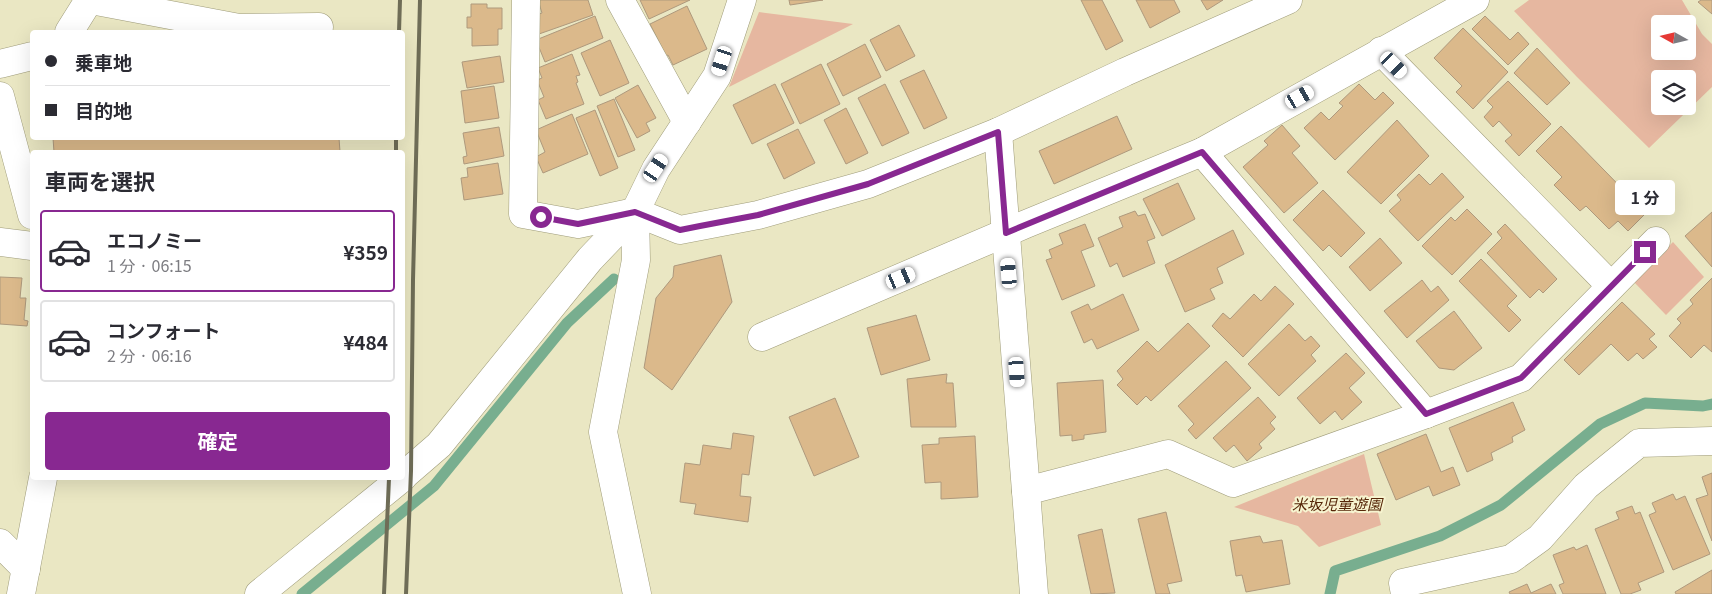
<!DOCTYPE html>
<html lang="ja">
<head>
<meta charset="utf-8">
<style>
	body { margin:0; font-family:Georgia,"Noto Sans JP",serif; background:#f2f2f3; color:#2b2b33; height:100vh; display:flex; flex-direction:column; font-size:19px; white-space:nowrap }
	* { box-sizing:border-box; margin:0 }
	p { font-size:16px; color:#7c7c81 }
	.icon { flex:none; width:28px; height:28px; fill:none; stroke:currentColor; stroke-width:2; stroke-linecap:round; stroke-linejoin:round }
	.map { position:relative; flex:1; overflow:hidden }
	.sheet { position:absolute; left:30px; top:150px; width:375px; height:330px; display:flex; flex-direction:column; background:#fff; border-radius:5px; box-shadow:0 5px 20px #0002 }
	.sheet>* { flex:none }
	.hud { position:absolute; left:30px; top:30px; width:375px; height:110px; border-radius:5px; box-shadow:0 5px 20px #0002; display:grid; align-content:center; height:110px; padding:0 15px; background:#fff }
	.needle { width:32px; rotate:278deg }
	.controls { position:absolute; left:1651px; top:15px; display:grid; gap:10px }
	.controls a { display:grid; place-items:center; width:45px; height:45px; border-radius:5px; background:#fff; box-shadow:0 5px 20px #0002; font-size:25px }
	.end { position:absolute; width:22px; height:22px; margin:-11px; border:6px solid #882891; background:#fff; box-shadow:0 0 0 2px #fff }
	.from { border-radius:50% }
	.bubble { position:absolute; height:35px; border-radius:5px; background:#fff; box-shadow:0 5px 20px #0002; font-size:16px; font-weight:700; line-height:35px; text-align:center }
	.car { position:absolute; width:15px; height:30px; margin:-15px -8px; border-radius:6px; box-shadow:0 0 4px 1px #0007; background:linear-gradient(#fff 24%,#345 0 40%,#fff 0 76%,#345 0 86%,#fff 0) }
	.hud b { display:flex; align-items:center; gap:18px; height:48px; font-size:19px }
	.hud b+b { border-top:1px solid #e1e1e2 }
	.hud i { width:12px; height:12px; background:#2b2b33 }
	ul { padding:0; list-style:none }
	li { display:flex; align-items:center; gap:15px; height:82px; margin:0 10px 8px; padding:0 5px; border:2px solid #e1e1e2; border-radius:5px }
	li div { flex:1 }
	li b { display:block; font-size:19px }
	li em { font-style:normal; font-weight:700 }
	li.active { border-color:#882891 }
	li>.icon { width:45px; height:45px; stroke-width:1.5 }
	h2 { padding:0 15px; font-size:22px; line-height:60px }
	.action { display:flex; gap:10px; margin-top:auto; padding:10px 15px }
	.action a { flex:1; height:58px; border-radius:5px; background:#882891; color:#fff; font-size:20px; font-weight:700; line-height:58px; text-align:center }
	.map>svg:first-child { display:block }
	.green { fill:#e6b7a0; fill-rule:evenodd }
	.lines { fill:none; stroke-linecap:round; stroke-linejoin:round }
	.stream { stroke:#78ae8f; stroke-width:11 }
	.building { fill:#dbb98b; stroke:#ae997d }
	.minor-casing { stroke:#9f9c7a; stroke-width:29 }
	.minor { stroke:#fff; stroke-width:28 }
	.rail { stroke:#6f6d57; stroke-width:4 }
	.route { stroke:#882891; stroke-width:6 }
	.labels { text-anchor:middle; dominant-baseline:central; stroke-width:4; stroke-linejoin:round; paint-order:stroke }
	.park-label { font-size:15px; font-style:italic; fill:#562608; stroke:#f7f4d0 }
</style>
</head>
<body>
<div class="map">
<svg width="1712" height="594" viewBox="0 0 1712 594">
	<rect width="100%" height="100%" fill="#eae7c3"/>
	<g class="green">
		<path d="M1529 0H1682L1702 34 1712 44V87L1649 148 1577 77 1514 11ZM1660 24H1688V51H1660ZM1660 79H1688V106H1660Z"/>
		<polygon points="759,12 853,24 729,87"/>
		<polygon points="1673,242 1704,277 1666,315 1633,281"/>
		<polygon points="1364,454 1381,525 1319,547 1298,526 1234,507"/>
	</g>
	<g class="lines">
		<g class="stream">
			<polyline points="302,594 434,486 567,323 614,279"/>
			<polyline points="1330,594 1335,571 1440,536 1501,505 1600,424 1645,403 1703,406 1712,404"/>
		</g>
	</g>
	<g class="building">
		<polygon points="538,0 588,0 593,15 539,34 533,16 542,13"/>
		<polygon points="640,0 690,0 649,19"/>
		<polygon points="789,0 823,0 790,5"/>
		<polygon points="1081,0 1102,0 1123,41 1106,50"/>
		<polygon points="1136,0 1174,0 1180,12 1150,28"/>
		<polygon points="1201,0 1223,0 1207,10"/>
		<polygon points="1701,0 1712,0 1712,14 1698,2"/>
		<polygon points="471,4 487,4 487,8 502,8 502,29 498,29 498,45 472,46 472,28 467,28 467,17 471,17"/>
		<polygon points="687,6 707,49 673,65 668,55 666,56 650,24"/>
		<polygon points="595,16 603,38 545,62 536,40"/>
		<polygon points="1485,16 1510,40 1518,32 1529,44 1508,65 1472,29"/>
		<polygon points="899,25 915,56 886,71 870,40"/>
		<polygon points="1463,28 1508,72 1473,109 1456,92 1462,86 1434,58"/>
		<polygon points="610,40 629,83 600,96 581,53"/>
		<polygon points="865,44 881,77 843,96 827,64"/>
		<polygon points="1537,48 1570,83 1547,105 1514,73"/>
		<polygon points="572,54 580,75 576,76 578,82 576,83 584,104 546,119 538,100 544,97 537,80 542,78 538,68"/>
		<polygon points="500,56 504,82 467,88 462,62"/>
		<polygon points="821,64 840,104 800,124 781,84"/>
		<polygon points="924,70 947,118 924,129 900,81"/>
		<polygon points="1508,81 1551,124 1519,156 1505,141 1512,135 1499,121 1493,127 1484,117 1493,107 1487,101"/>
		<polygon points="775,84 794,123 752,144 733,105"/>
		<polygon points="885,84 909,133 882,146 858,98"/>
		<polygon points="1359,84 1375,100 1383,92 1394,103 1335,160 1304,128 1321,112 1329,120 1343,106 1339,103"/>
		<polygon points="638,85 656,118 646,123 650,131 637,138 615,98"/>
		<polygon points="494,86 499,118 465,123 461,91"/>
		<polygon points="614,99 635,150 618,157 597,106"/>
		<polygon points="846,108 868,153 846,164 824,120"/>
		<polygon points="595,110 618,168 600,176 576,118"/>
		<polygon points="572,114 588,154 543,173 536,157 545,152 536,130"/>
		<polygon points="1117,116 1132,149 1054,184 1039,151"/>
		<polygon points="1397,120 1429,156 1381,204 1347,172"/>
		<polygon points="1282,125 1300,146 1292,153 1318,183 1284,213 1243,167 1268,145 1264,141"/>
		<polygon points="1561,126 1646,213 1628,231 1618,221 1609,229 1586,206 1580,211 1554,185 1562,177 1536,151"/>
		<polygon points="499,127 504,156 464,164 463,157 467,156 463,133"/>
		<polygon points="798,129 815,163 784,179 767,144"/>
		<polygon points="53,138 339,138 340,152 54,152"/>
		<polygon points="498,163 503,194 464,200 461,178 468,177 467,168"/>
		<polygon points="1442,173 1464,197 1418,241 1389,211 1401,200 1397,195 1419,174 1430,185"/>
		<polygon points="1178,183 1195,219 1162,236 1143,199"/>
		<polygon points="1323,190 1365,233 1341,257 1329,245 1323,251 1293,220"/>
		<polygon points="1467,209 1492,234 1452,275 1422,246 1451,217 1455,221"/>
		<polygon points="1135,211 1138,216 1145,214 1155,238 1147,241 1155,263 1123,277 1117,263 1110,267 1098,238 1123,227 1119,217"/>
		<polygon points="1712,212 1712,267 1685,236"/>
		<polygon points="1085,224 1094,246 1081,251 1095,286 1062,300 1046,260 1052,258 1049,250 1063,244 1059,234"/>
		<polygon points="1505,224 1557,279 1543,293 1539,289 1530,298 1487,253 1502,238 1497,232"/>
		<polygon points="1233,230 1244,254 1217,268 1223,283 1210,289 1215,299 1185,312 1165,265"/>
		<polygon points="1380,238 1402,263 1370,291 1349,267"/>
		<polygon points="721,255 732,302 672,390 644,368 656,298 673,277 674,266"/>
		<polygon points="1481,259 1517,296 1507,306 1521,320 1509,332 1459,281"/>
		<polygon points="0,277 22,278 20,298 26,298 24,320 28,321 27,326 0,324"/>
		<polygon points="1712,278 1712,352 1704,345 1691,358 1669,336 1681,323 1677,319 1693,304 1690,300"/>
		<polygon points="1422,280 1431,292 1438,286 1449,300 1407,338 1384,311"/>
		<polygon points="1275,286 1294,304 1243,357 1212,326 1223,313 1230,319 1254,294 1261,301"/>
		<polygon points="1123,294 1139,330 1097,349 1092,339 1084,343 1071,312 1088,304 1091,310"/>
		<polygon points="1622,302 1655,334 1649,339 1657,347 1643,359 1637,353 1628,361 1611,344 1579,375 1564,360"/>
		<polygon points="1454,311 1482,348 1454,370 1439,368 1416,341"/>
		<polygon points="916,315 930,360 881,375 867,328"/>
		<polygon points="1188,323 1210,346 1151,401 1146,396 1137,405 1117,385 1123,379 1117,371 1147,341 1158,352"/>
		<polygon points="1289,324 1305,341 1311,336 1320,346 1311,355 1316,361 1279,396 1248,364"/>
		<polygon points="1346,353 1365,373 1349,388 1362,402 1342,420 1335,411 1320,424 1297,398"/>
		<polygon points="1226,361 1251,388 1196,439 1188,430 1194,424 1178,406"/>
		<polygon points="947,374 946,383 953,383 956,427 911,427 907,379"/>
		<polygon points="1103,380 1106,432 1084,435 1084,439 1072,441 1072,435 1060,436 1057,383"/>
		<polygon points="1258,397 1276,417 1270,423 1275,429 1259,444 1262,448 1247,461 1234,445 1226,452 1213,438"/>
		<polygon points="835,398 859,457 814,476 789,417"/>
		<polygon points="1513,402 1525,430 1512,437 1513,442 1491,453 1493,460 1467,472 1449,428"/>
		<polygon points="733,433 754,436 749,475 742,474 740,496 751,497 748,522 694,514 696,504 680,502 685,463 700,465 703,445 731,449"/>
		<polygon points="1426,434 1441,472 1453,467 1460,485 1433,496 1429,486 1396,500 1377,454"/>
		<polygon points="975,436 978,497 941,499 941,482 925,483 922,445 939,444 939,438"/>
		<polygon points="1712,473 1712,541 1696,499 1708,495 1702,477"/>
		<polygon points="1673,494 1676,500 1685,496 1710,554 1673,570 1649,515 1656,512 1652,503"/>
		<polygon points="1632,506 1635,514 1640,512 1664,572 1638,583 1641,590 1630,594 1621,594 1595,529 1619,519 1616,512"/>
		<polygon points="1166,512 1182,581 1167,584 1170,594 1156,594 1138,519"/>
		<polygon points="1102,529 1115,593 1091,594 1078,535"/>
		<polygon points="1260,536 1263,543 1282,540 1290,584 1246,592 1242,575 1236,576 1230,541"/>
		<polygon points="1587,545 1606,594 1563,594 1559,585 1564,583 1553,555 1574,547 1576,550"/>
		<polygon points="1712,570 1712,594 1676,594 1675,592"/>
		<polygon points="1527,584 1531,593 1551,584 1556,594 1510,594 1509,592"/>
	</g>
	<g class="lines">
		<defs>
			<g id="minor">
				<polyline points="91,0 239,28 319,27"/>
				<polyline points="526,0 523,214 578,224 635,212 680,230 758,215 868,184 998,132 1125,72 1288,0"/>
				<polyline points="620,0 687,122"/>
				<polyline points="69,32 89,0"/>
				<polyline points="1381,51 1611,286"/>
				<polyline points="0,64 32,56"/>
				<polyline points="0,96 32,215"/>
				<polyline points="998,132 1034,594"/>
				<polyline points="1202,152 1426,414"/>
				<polyline points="635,212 636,260 603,432 637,594"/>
				<polyline points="0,242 32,246"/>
				<polyline points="762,337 1026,224 1202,152 1475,0"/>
				<polyline points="402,477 439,445 590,259 635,212 656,169 717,76 742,0"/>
				<polyline points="1026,491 1168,454 1233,483 1426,414 1521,378 1656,241"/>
				<polyline points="0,543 26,569"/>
				<polyline points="21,594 43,478"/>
				<polyline points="259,594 402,478"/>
				<polyline points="1405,594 1403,583 1511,559 1540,538 1586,486 1639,443 1712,441"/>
			</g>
		</defs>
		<use href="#minor" class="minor-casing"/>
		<use href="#minor" class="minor"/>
		<g class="rail">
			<polyline points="399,32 400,0"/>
			<polyline points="396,152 396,138"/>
			<polyline points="384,594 389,478"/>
			<polyline points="406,594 411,471 413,280 420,0"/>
		</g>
	</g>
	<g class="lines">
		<polyline class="route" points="541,217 578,224 635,212 680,230 700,226 758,215 868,184 998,132 1006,233 1202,152 1426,414 1521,378 1645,252"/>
	</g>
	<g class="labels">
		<g class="park-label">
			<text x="1337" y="503">米坂児童遊園</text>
		</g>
	</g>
</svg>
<div class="controls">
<a><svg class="needle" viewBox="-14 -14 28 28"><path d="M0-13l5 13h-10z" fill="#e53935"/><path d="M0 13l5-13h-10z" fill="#7c7c81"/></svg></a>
<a><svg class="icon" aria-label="layers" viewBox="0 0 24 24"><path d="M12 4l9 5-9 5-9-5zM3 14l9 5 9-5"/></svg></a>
</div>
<i class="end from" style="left:541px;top:217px"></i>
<i class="end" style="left:1645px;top:252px"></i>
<div class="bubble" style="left:1615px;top:180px;width:60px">1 分</div>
<i class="car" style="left:722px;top:61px;rotate:198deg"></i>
<i class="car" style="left:1394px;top:65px;rotate:135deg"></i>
<i class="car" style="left:1300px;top:97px;rotate:60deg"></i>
<i class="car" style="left:656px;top:168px;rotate:34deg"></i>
<i class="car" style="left:1009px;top:273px;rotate:355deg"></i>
<i class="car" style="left:901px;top:278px;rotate:67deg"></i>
<i class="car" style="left:1017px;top:372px;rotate:176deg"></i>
<div class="hud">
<b><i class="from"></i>乗車地</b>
<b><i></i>目的地</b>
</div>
<section class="sheet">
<h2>車両を選択</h2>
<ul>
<li class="active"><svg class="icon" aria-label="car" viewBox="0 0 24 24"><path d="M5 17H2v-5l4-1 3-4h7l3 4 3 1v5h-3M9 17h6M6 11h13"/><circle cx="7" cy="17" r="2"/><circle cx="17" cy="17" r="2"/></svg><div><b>エコノミー</b><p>1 分 · 06:15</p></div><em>¥359</em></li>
<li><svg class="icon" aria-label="car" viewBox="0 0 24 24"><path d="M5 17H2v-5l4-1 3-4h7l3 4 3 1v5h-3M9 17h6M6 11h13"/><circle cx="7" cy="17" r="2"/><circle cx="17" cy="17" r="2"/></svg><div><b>コンフォート</b><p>2 分 · 06:16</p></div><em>¥484</em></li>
</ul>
<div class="action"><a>確定</a></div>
</section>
</div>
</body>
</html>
